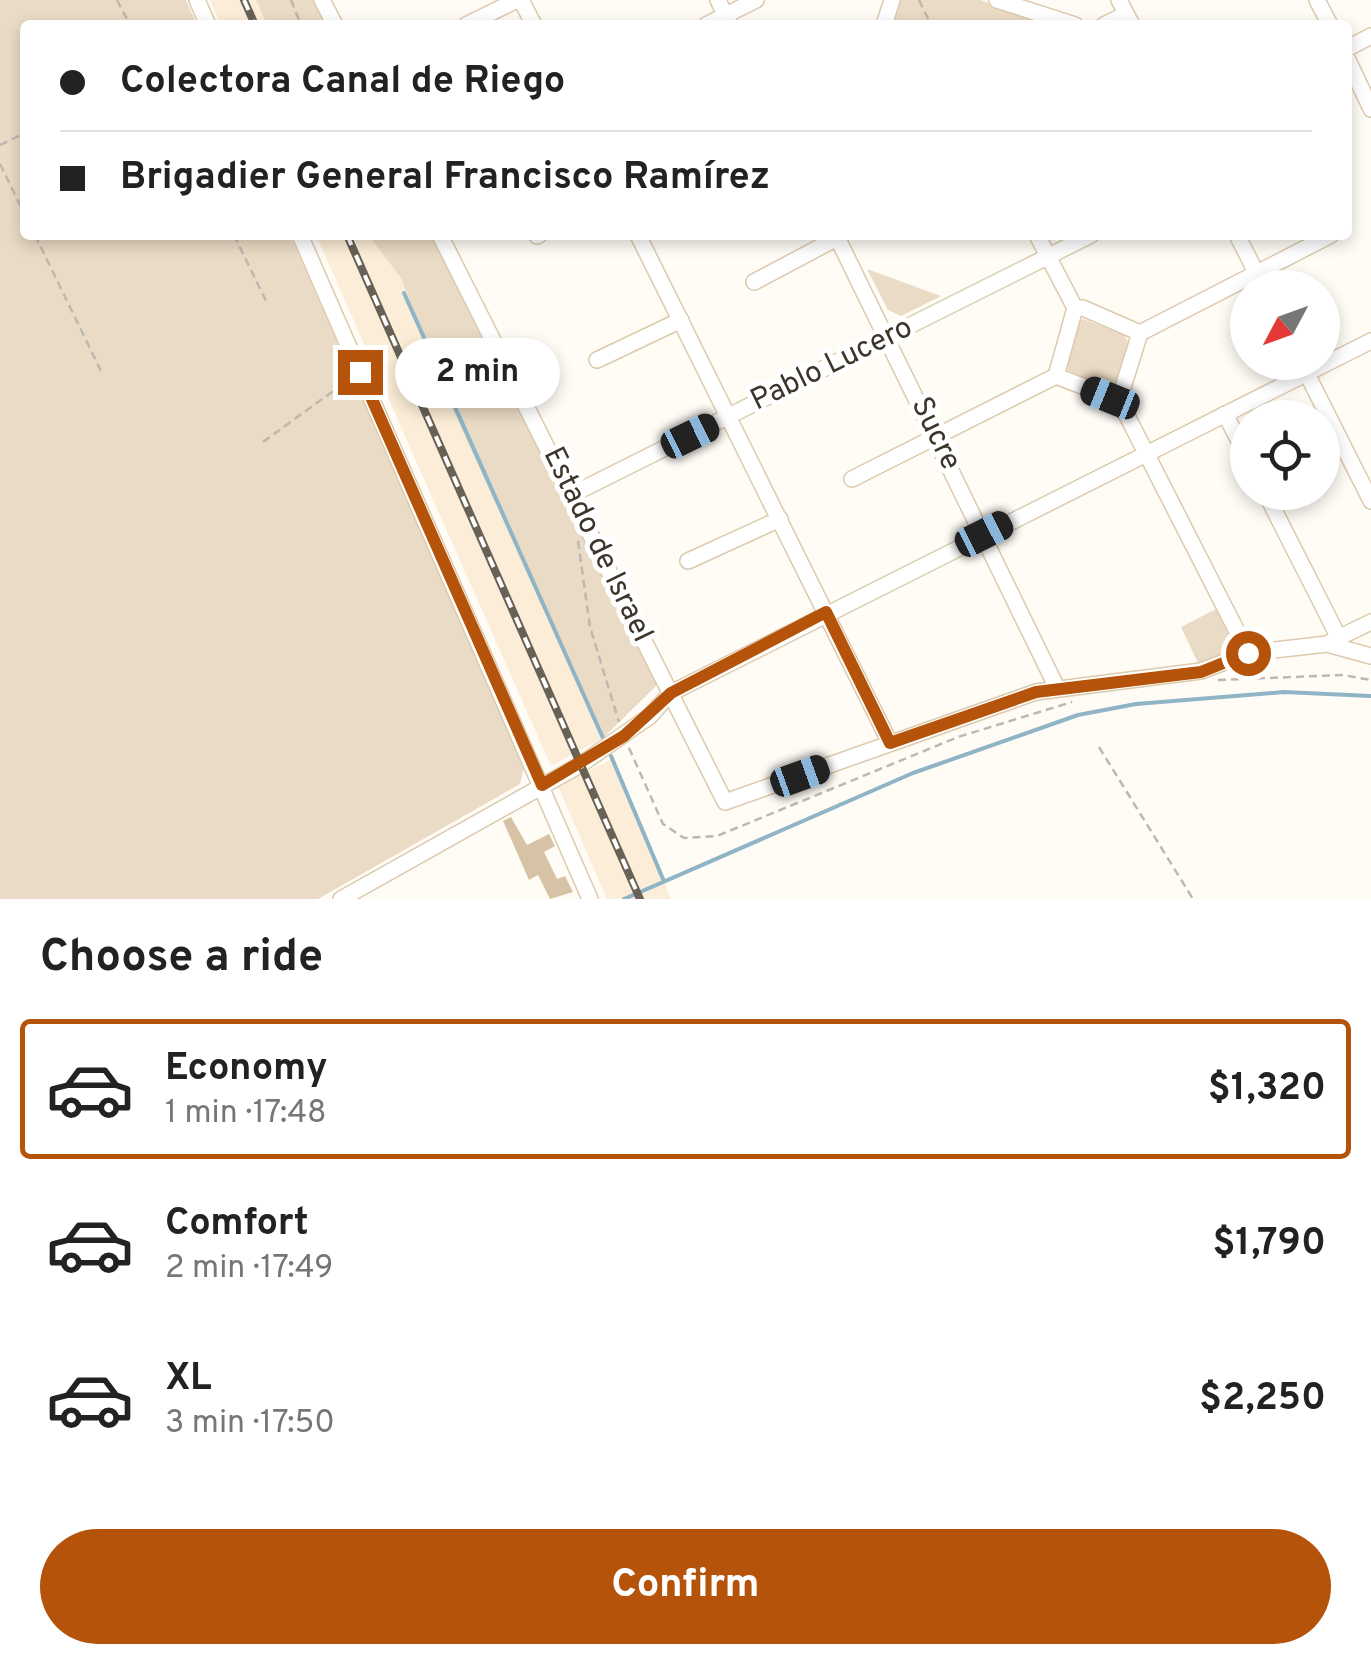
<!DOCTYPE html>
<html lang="en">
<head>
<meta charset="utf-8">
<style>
	body { margin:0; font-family:Overpass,sans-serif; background:#f2f2f2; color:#222; height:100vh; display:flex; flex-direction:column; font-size:38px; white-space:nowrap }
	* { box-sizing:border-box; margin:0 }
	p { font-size:32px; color:#767676 }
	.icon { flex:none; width:55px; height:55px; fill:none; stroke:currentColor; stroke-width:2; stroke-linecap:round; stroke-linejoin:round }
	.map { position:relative; height:899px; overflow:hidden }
	.sheet { display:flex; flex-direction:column; background:#fff; flex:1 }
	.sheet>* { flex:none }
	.hud { position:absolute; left:20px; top:20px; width:1332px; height:220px; border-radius:10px; box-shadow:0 5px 15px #0003; display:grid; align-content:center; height:220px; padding:0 40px; background:#fff }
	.needle { width:65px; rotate:229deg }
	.tools { position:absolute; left:1230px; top:270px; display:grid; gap:20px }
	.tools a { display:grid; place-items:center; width:110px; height:110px; border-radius:50%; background:#fff; box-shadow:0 5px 15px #0003; font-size:50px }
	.end { position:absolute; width:45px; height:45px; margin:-22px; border:12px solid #b45309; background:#fff; box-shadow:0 0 0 5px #fff }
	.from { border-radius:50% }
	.bubble { position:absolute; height:70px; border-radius:35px; background:#fff; box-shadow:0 5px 15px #0003; font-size:32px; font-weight:700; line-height:70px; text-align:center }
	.car { position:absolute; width:30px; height:60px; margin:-30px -15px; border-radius:12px; box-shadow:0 0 8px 2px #0007; background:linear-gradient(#222 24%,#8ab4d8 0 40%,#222 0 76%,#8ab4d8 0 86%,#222 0) }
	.hud b { display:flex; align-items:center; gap:35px; height:95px; font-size:38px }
	.hud b+b { border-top:2px solid #e0e0e0 }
	.hud i { width:25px; height:25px; background:#222 }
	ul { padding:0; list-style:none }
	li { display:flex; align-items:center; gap:30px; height:140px; margin:0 20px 15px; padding:0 20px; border:5px solid transparent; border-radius:10px }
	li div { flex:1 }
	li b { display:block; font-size:38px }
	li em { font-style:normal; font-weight:700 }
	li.current { border-color:#b45309 }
	li>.icon { width:90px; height:90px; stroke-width:1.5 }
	h2 { padding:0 40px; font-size:45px; line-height:120px }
	.action { display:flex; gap:20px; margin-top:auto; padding:20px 40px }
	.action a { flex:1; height:115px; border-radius:60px; background:#b45309; color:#fff; font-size:40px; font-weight:700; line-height:115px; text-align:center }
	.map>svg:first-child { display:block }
	.built { fill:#fbedd7 }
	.green { fill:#e9dbc5 }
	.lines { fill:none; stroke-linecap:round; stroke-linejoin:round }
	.stream { stroke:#8eb4c6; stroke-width:4 }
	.building { fill:#d6c3a6 }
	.minor-casing { stroke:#ddcaad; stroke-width:18 }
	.path { stroke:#bdb8b0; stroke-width:2.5; stroke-dasharray:8 5; stroke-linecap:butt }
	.minor { stroke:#fff; stroke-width:15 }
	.rail-casing { stroke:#676156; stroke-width:8 }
	.rail { stroke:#fff; stroke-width:4; stroke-dasharray:11; stroke-linecap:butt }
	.route { stroke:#b45309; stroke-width:12 }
	.labels { text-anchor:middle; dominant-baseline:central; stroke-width:10; stroke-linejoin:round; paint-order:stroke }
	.street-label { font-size:30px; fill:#3c3529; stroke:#fff }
</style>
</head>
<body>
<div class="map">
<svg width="1371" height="899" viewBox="0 0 1371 899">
	<rect width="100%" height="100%" fill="#fffbf5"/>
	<g class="built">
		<polygon points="210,0 256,0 267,25 221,25"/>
		<polygon points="316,235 368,235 401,278 447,397 603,738 551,766"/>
		<polygon points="612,759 663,879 671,899 607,899 558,786"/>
	</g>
	<g class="green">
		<polygon points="0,0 186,0 197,25 25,25 25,235 290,235 524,767 520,784 318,899 0,899"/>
		<polygon points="256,0 318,0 331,25 267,25"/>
		<polygon points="899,0 980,0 1057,25 891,25"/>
		<polygon points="368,235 436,235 658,684 603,738 447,397 401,278"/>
		<polygon points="867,269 941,296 901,316 888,310"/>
		<polygon points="1083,319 1124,335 1128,342 1115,388 1108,389 1067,370 1076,323"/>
		<polygon points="1216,609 1237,650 1199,665 1181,627"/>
	</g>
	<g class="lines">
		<g class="stream">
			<polyline points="404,293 603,738"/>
			<polyline points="611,756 663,879"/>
			<polyline points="624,899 913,773 1078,715 1136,704 1284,692 1371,696"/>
		</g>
	</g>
	<polygon class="building" points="511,817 527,845 549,834 555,846 544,852 557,879 565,876 573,892 550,899 538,875 529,880 503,821"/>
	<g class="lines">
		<defs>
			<g id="minor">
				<polyline points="197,0 208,25"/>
				<polyline points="322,0 335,25"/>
				<polyline points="521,0 534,25"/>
				<polyline points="718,0 730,25"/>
				<polyline points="997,0 1075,25"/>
				<polyline points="1119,0 1132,25"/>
				<polyline points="1317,0 1330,25"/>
				<polyline points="466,25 517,0"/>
				<polyline points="706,25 756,0"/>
				<polyline points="884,25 892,0"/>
				<polyline points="1104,25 1126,14"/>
				<polyline points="1348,48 1371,36"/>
				<polyline points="1348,60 1371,109"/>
				<polyline points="300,235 590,899"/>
				<polyline points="440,235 725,802 1036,692 1201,671 1248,653 1327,644 1371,656"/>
				<polyline points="638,235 890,743"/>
				<polyline points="836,235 1057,688"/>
				<polyline points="1037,235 1075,308"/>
				<polyline points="1237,235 1264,288"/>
				<polyline points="537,236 539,235"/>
				<polyline points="754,282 837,238"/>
				<polyline points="1075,308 1083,308 1140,333 1119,400"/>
				<polyline points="1075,308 1056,376 1119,400"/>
				<polyline points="1140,333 1331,235"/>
				<polyline points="597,360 681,320"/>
				<polyline points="1301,362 1371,501"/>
				<polyline points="1119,400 1248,653"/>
				<polyline points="1225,414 1248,458"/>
				<polyline points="852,479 1056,376"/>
				<polyline points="1265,492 1339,638"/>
				<polyline points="573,494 1091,235"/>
				<polyline points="688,561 780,519"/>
				<polyline points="1330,642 1371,622"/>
				<polyline points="341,899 580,765 650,716 671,693 1371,341"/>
			</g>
		</defs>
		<use href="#minor" class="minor-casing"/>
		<g class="path">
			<polyline points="117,0 130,25"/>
			<polyline points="291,0 301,25"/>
			<polyline points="919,0 931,25"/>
			<polyline points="0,145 25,133"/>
			<polyline points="0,164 25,215"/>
			<polyline points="35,235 101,371"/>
			<polyline points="234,235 268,305"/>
			<polyline points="263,442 347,381"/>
			<polyline points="578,541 590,627 619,722"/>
			<polyline points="1218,680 1343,675 1371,680"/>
			<polyline points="1099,747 1193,899"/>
			<polyline points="629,748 663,824 684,838 717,836 958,737 1072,702"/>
		</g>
		<use href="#minor" class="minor"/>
		<defs>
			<g id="rail">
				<polyline points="244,0 255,25"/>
				<polyline points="347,235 640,899"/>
			</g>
		</defs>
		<use href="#rail" class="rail-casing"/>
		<use href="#rail" class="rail"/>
	</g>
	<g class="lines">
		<polyline class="route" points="360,372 542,785 624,736 671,693 826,612 890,743 1036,692 1201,672 1248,653"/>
	</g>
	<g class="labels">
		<g class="street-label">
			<text transform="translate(832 365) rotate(-26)">Pablo Lucero</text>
			<text transform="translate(935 434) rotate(64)">Sucre</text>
			<text transform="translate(597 545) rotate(64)">Estado de Israel</text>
		</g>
	</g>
</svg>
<div class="tools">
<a><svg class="needle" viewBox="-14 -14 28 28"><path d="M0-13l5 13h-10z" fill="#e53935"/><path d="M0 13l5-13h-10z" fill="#767676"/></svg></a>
<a><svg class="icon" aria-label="locate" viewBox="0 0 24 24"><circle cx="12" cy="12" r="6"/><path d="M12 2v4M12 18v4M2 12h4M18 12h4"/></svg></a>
</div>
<i class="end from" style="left:1248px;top:653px"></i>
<i class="end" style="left:360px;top:372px"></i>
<div class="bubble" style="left:395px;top:338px;width:165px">2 min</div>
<i class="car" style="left:1110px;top:398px;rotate:292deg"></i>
<i class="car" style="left:690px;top:436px;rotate:64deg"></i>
<i class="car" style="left:984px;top:534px;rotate:63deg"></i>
<i class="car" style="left:800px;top:776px;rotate:70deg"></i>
<div class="hud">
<b><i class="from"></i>Colectora Canal de Riego</b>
<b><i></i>Brigadier General Francisco Ramírez</b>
</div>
</div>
<section class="sheet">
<h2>Choose a ride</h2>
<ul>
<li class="current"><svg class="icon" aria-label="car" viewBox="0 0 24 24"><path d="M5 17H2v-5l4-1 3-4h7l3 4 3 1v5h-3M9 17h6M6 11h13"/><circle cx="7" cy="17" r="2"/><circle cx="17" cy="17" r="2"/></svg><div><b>Economy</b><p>1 min · 17:48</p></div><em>$1,320</em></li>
<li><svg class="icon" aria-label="car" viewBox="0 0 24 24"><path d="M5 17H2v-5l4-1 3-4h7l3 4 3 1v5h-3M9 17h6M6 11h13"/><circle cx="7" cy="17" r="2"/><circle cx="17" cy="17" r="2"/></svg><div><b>Comfort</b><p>2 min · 17:49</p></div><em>$1,790</em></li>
<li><svg class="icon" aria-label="car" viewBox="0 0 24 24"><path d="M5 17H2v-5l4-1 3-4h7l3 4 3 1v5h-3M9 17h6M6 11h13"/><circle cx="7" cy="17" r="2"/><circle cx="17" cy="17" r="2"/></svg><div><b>XL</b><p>3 min · 17:50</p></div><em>$2,250</em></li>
</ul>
<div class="action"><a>Confirm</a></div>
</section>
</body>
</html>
